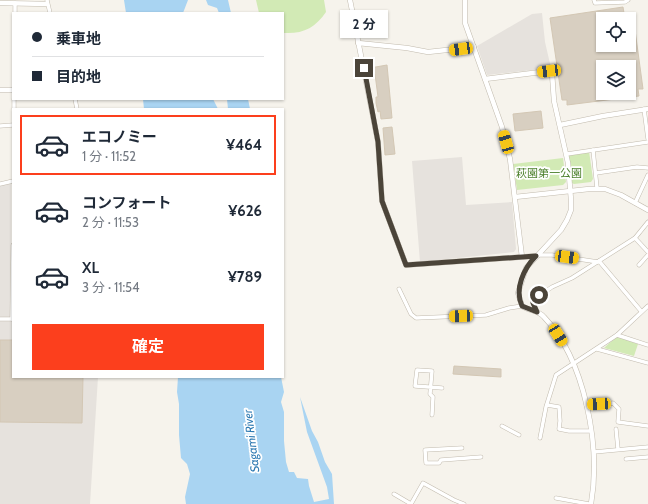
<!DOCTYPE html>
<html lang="ja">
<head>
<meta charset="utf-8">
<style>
	body { margin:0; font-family:Cabin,"Noto Sans JP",sans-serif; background:#f6f6f7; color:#1f2937; height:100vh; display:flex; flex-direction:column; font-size:15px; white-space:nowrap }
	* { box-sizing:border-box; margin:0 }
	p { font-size:13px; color:#747a83 }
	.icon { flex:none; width:22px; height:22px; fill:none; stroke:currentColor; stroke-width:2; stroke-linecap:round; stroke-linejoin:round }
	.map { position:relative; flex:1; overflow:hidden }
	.panel { position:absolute; left:12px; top:108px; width:272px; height:270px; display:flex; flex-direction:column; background:#fff; border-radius:0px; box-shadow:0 1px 3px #0004 }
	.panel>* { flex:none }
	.top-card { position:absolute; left:12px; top:12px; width:272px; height:88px; border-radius:0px; box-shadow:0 1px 3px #0004; display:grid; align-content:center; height:88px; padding:0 20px; background:#fff }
	.buttons { position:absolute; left:596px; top:12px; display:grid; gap:8px }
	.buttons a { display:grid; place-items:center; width:40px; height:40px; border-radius:0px; background:#fff; box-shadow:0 1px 3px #0004; font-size:20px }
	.end { position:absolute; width:18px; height:18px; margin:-9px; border:5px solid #4b4439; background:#fff; box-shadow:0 0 0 2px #fff }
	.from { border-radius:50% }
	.bubble { position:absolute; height:28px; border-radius:0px; background:#fff; box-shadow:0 1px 3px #0004; font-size:13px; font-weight:700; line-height:28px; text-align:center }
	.car { position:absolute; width:12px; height:24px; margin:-12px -6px; border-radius:5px; box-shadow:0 0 3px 1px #0007; background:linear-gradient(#f5c518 24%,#345 0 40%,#f5c518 0 76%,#345 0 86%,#f5c518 0) }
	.top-card b { display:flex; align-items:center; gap:14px; height:38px; font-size:15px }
	.top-card b+b { border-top:1px solid #e0e1e3 }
	.top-card i { width:10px; height:10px; background:#1f2937 }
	ul { padding:7px 0 0; list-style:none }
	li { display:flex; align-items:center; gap:12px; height:60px; margin:0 8px 6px; padding:0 12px; border:2px solid transparent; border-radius:0px }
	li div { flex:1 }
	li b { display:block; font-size:15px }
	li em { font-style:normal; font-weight:700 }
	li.selected { border-color:#fc3f1d }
	li>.icon { width:36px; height:36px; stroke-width:1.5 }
	.button { display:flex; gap:8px; margin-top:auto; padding:8px 20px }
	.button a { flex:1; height:46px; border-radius:0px; background:#fc3f1d; color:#fff; font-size:16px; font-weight:700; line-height:46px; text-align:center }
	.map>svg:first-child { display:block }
	.industrial { fill:#e6e2dd }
	.green { fill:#d2eab5 }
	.water { fill:#a9d4f2 }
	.building { fill:#d8cfc1; stroke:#d3c7b4; fill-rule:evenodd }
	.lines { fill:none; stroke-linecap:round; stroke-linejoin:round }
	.minor-casing { stroke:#c2bbae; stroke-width:4.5 }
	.tertiary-casing { stroke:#c2bbae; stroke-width:5.5 }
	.minor { stroke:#fff; stroke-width:3.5 }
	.tertiary { stroke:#fff; stroke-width:4.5 }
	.route { stroke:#4b4439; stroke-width:5 }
	.labels { text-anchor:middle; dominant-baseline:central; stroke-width:3.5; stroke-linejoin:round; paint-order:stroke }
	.park-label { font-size:11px; fill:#4a7f2a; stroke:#fff }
	.water-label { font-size:12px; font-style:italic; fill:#2e7ab2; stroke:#fff }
</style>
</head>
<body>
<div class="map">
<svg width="648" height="504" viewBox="0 0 648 504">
	<rect width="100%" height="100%" fill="#f6f3ec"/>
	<g class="industrial">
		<polygon points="542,13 545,42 551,68 487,75 477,46 532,14"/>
		<polygon points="462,157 466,205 512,202 516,249 514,252 420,262 412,161"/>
		<polygon points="11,183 11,317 0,317 0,185"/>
		<polygon points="0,321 13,321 13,377 98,377 90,504 0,504"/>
	</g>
	<g class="green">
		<path d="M256 0H324L326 12C315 28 303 34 284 33L283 13H259Z"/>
		<polygon points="589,151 593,179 591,182 574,184 572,183 568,155"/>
		<polygon points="563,158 566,182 563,185 517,190 513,164"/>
		<polygon points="618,337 638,344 634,356 604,348 615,338"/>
	</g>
	<g class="water">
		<polygon points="124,0 188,0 183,13 126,13"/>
		<polygon points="206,0 228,0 231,13 219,13 217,8 208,5"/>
		<polygon points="143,99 213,99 218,109 144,109"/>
		<polygon points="227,99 248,99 250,109 228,109"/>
		<polygon points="178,377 281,377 284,392 281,402 284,412 284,441 286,462 289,472 294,472 297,478 308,479 309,486 314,502 329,499 327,487 307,432 300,397 312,431 318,442 325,462 332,474 334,504 186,504 185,497 190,474 187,464 181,458 179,435 179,404 177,392"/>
	</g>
	<g class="building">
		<path d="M623 7 625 19H603V45H629V21L635 30 643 89H638L639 96 567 105V100H562L550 18ZM603 67H629V93H603Z"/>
		<polygon points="387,65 392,118 381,119 380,111 378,112 376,103 376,97 378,97 375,74 371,75 370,68"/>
		<polygon points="541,111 543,128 515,131 513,114"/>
		<polygon points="392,127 395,154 385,155 383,128"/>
		<polygon points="0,340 13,340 13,377 83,377 82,423 0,422"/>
		<polygon points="454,366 501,369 501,377 453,374"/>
	</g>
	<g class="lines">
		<defs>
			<g id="minor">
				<polyline points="47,0 50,13"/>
				<polyline points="594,0 595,3 625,2 628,0"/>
				<polyline points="15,13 15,3"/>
				<polyline points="75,99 77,109"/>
				<polyline points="14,109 14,99"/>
				<polyline points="644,109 648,139"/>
				<polyline points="0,126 13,125"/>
				<polyline points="593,150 597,188"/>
				<polyline points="567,154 648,142"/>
				<polyline points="596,173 637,167 648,168"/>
				<polyline points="0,184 13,181"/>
				<polyline points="635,203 648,175"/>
				<polyline points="635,238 648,252"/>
				<polyline points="538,255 552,255 598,262"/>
				<polyline points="599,261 641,311"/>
				<polyline points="639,265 648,255"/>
				<polyline points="399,289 411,314 416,318 486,315 509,308 522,306"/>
				<polyline points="537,312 533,303 533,300 552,287 572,278 635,238 648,222"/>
				<polyline points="0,319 13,319"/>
				<polyline points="12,319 13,245"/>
				<polyline points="617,335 648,345"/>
				<polyline points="597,349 648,363"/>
				<polyline points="547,405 559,407 560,421 559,429 569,431 589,431"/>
				<polyline points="586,405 613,403 619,409 618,422 648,426"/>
				<polyline points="432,415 433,397 430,394 432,371 417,370 415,386 442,388"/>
				<polyline points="502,426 519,435"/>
				<polyline points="616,429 618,449"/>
				<polyline points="540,438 546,407 556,375 617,335 648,306"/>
				<polyline points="462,448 425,450 426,463 439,463 441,460 481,457"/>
				<polyline points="594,452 648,447"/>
				<polyline points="626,459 648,457"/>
				<polyline points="394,494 411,504"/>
				<polyline points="556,498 589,504"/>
				<polyline points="411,504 423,483 454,500 464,504"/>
			</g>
			<g id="tertiary">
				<polyline points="350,0 378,142 382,201 406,265 536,256"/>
				<polyline points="465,0 465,23 502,127 510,159 522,257"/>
				<polyline points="0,3 47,4"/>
				<polyline points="358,43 407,48 428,52 474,47"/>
				<path d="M485 79 549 71 552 73 554 101 568 163 571 200V210L567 220 561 230 526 268 518 293 522 306C529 311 538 310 544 317 585 360 601 446 591 504"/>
				<polyline points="0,90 13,90"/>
				<polyline points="560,125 603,116 648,109"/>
				<polyline points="515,197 589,189 605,189 621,195 648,210"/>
			</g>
		</defs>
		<use href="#minor" class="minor-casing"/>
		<use href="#tertiary" class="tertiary-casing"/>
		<use href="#minor" class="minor"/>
		<use href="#tertiary" class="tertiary"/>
	</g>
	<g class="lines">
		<path class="route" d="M364 68 378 142 382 201 406 265 536 256C524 268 514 289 522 306L537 312 533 303V300L539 295"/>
	</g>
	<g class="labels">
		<g class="park-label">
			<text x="549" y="173">萩園第一公園</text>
		</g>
		<g class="water-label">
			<text transform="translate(251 441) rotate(-97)">Sagami River</text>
		</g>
	</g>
</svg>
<div class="buttons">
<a><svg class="icon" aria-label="locate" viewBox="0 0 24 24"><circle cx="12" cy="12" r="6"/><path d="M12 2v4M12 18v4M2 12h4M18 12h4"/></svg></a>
<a><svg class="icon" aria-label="layers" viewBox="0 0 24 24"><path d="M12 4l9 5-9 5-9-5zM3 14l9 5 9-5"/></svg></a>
</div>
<i class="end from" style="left:539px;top:295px"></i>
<i class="end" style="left:364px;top:68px"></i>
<div class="bubble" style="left:340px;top:10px;width:48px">2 分</div>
<i class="car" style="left:461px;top:49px;rotate:262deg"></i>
<i class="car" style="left:549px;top:71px;rotate:263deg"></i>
<i class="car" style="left:506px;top:142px;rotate:344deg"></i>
<i class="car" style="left:567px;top:257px;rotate:98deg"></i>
<i class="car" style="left:461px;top:316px;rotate:268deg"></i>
<i class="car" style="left:558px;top:335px;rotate:148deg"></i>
<i class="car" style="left:599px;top:404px;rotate:267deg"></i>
<div class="top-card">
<b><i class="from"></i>乗車地</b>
<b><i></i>目的地</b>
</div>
<section class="panel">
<ul>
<li class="selected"><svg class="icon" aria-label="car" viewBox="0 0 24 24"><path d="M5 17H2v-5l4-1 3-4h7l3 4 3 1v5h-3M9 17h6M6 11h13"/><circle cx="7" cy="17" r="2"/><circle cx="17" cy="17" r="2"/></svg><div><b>エコノミー</b><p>1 分 · 11:52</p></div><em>¥464</em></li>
<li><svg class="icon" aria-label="car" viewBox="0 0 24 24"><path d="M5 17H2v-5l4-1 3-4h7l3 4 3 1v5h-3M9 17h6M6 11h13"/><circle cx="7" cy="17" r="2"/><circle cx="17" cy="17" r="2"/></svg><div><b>コンフォート</b><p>2 分 · 11:53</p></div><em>¥626</em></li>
<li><svg class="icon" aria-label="car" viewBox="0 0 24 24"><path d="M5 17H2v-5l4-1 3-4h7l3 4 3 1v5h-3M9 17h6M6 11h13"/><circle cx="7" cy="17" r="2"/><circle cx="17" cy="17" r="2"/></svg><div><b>XL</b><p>3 分 · 11:54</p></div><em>¥789</em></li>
</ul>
<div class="button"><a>確定</a></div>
</section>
</div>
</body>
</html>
